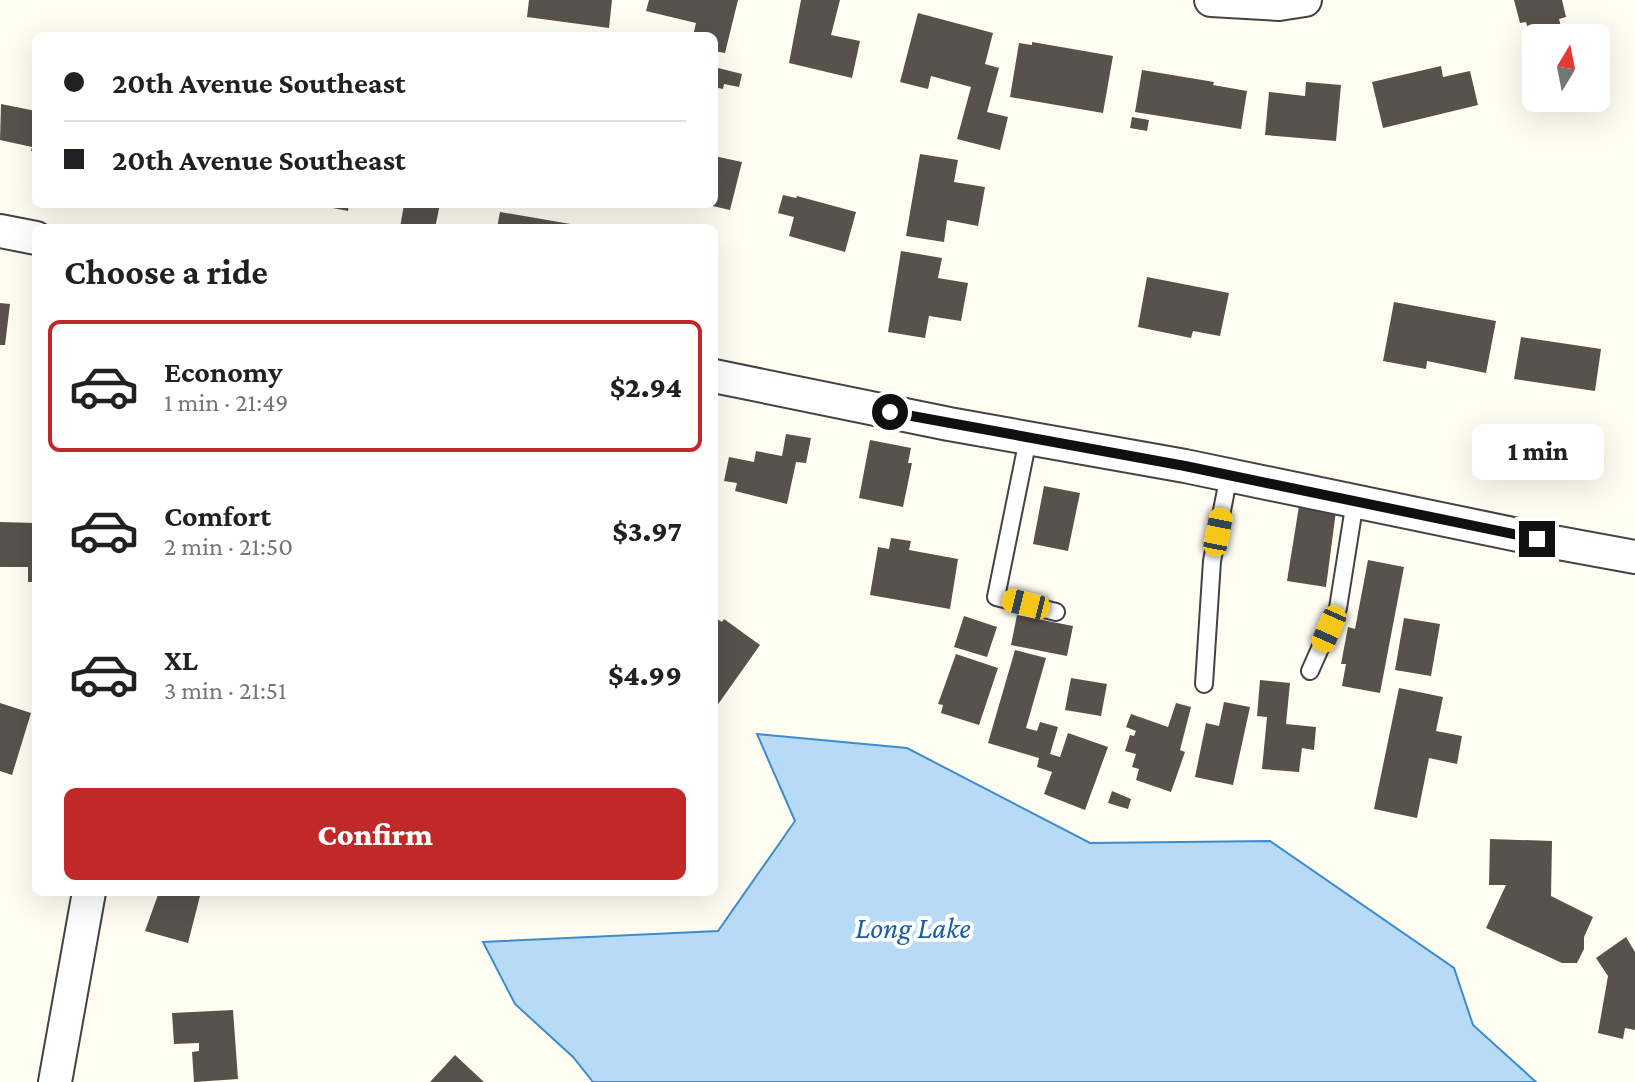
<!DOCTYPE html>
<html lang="en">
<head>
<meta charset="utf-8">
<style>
	body { margin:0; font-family:"Crimson Pro",serif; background:#f6f6f6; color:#202124; height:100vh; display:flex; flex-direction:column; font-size:30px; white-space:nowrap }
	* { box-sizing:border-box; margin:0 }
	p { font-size:26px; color:#757577 }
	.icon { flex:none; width:44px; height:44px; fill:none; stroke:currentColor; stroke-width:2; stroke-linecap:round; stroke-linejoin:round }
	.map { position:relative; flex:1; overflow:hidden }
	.panel { position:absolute; left:32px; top:224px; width:686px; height:672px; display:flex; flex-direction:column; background:#fff; border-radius:12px; box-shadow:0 8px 32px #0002 }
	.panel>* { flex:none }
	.guide { position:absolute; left:32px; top:32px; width:686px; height:176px; border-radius:12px; box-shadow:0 8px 32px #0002; display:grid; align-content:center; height:176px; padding:0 32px; background:#fff }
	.needle { width:52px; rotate:10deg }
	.fabs { position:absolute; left:1522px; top:24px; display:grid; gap:16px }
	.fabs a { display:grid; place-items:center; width:88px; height:88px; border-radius:12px; background:#fff; box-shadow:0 8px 32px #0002; font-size:40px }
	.end { position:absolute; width:36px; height:36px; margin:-18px; border:10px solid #101010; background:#fff; box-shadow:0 0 0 4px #fff }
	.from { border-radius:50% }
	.bubble { position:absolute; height:56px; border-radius:12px; background:#fff; box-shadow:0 8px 32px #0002; font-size:26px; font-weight:800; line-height:56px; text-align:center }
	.car { position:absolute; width:24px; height:48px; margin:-24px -12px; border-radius:10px; box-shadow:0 0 6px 2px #0007; background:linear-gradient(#f5c518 24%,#345 0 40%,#f5c518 0 76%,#345 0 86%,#f5c518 0) }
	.guide b { display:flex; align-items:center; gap:28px; height:76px; font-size:30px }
	.guide b+b { border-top:2px solid #e0e0e0 }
	.guide i { width:20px; height:20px; background:#202124 }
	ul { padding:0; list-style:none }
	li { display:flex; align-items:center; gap:24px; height:132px; margin:0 16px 12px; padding:0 16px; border:4px solid transparent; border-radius:12px }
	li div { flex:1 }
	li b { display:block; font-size:30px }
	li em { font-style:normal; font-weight:800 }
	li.on { border-color:#c02927 }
	li>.icon { width:72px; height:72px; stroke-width:1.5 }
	h2 { padding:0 32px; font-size:36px; line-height:96px }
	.primary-button { display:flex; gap:16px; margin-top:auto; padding:16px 32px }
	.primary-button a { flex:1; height:92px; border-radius:12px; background:#c02927; color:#fff; font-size:32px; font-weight:800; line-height:92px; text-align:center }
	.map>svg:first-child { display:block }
	.water { fill:#b7dbf6; stroke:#3e8ccd; stroke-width:2 }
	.building { fill:#58514c }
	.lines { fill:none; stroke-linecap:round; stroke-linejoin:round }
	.lane-casing { stroke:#434343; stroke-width:20 }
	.street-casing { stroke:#434343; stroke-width:36 }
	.lane { stroke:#fff; stroke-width:16 }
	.street { stroke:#fff; stroke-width:32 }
	.route { stroke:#101010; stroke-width:10 }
	.labels { text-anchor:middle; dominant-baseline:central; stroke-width:8; stroke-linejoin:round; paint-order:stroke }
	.water-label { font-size:30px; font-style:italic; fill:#185ea2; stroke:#fff }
</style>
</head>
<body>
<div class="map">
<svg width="1635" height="1082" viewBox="0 0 1635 1082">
	<rect width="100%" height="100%" fill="#fffdf2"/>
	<polygon class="water" points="757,734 907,748 1090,843 1270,841 1454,968 1473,1025 1536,1082 593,1082 573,1057 515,1004 483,942 718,931 795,821"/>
	<g class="building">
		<polygon points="529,0 612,0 609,28 527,17"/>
		<polygon points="649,0 738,0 725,53 714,51 714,36 693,36 696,23 646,11"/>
		<polygon points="801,0 840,0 831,35 860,41 852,78 789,63"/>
		<polygon points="1514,0 1562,0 1566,17 1559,19 1564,38 1536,38 1536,60 1526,22 1520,23"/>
		<polygon points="918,13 993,33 985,64 999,68 987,112 1008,117 1000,150 957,139 971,87 931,76 928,89 900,82"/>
		<polygon points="1032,42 1113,56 1103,113 1010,97 1019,43 1032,45"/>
		<polygon points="1441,66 1443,77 1470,71 1478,105 1383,128 1372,82"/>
		<polygon points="714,67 742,74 739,87 724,84 723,89 714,87"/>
		<polygon points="1142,70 1214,82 1213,85 1247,91 1241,129 1135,112"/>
		<polygon points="1306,82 1341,85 1336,141 1265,135 1269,92 1305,96"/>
		<polygon points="1,104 36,111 36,152 31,151 32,147 0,140"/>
		<polygon points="1132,117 1149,120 1147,131 1130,128"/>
		<polygon points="920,154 958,160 954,182 985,187 978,226 947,220 944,242 906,236"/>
		<polygon points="714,156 742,162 730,210 708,205 714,204"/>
		<polygon points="783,195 796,198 797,196 856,212 845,252 789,236 794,217 778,213"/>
		<polygon points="312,204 349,204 348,211"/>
		<polygon points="404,204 440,204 435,228 400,228"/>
		<polygon points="500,212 582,226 582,228 497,228"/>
		<polygon points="901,251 942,258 938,278 968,283 961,321 929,316 925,338 888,332"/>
		<polygon points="1147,277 1229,293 1220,336 1193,331 1191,338 1138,327"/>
		<polygon points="1394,302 1496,321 1486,373 1427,361 1426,369 1383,361"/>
		<polygon points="0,303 10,304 5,345 0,345"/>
		<polygon points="1521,337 1601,349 1595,391 1514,379"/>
		<polygon points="786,434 811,438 806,463 796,462 787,504 735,491 737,483 724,481 729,457 754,462 756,451 782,456"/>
		<polygon points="870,440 911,448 908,463 912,463 903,507 859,498"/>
		<polygon points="1044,486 1080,493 1068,551 1033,544"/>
		<polygon points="1299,506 1336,511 1326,587 1287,581"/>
		<polygon points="0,522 36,523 36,582 28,582 28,567 0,567"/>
		<polygon points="891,538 911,541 909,550 958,559 950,609 870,595 878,547 889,549"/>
		<polygon points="1368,560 1404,567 1380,693 1342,686 1346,664 1341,664 1348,627 1355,629"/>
		<polygon points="1017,615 1073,626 1067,656 1011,645"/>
		<polygon points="964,616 997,627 987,657 954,647"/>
		<polygon points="714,617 722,622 724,619 760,645 714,710"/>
		<polygon points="1404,618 1440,624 1431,676 1395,670"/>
		<polygon points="1015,650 1046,658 1026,728 1037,731 1040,722 1058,727 1050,754 1060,757 1068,733 1108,747 1085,810 1044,794 1052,772 1037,767 1039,758 988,743"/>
		<polygon points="956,654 998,668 979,725 941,713 943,705 938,704"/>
		<polygon points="1071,678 1107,684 1101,716 1065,710"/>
		<polygon points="1260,680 1290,683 1286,724 1316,727 1314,750 1302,748 1299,772 1262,769 1267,717 1257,716"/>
		<polygon points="1399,688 1443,697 1436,731 1462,736 1457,764 1429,758 1417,818 1374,809"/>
		<polygon points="1224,702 1250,707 1233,785 1195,777 1206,723 1219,726"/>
		<polygon points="0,703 31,713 12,775 0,771"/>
		<polygon points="1176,703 1191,707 1180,750 1185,752 1171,792 1136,780 1139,769 1132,767 1136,754 1125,751 1130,735 1134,736 1136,731 1126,727 1131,714 1168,727"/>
		<polygon points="1112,791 1131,799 1128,809 1108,803"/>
		<polygon points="1490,839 1552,841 1551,896 1593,917 1584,937 1584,949 1577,963 1562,963 1486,928 1506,885 1489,885"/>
		<polygon points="159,892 201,892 188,943 145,931"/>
		<polygon points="1626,937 1635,952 1635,1030 1625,1028 1623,1039 1598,1033 1608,976 1596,958"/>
		<polygon points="233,1010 238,1079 194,1082 192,1052 199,1051 199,1043 174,1044 172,1013"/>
		<polygon points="455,1055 484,1082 430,1082"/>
	</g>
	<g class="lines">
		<defs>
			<g id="lane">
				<polyline points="1028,439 996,597 1056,612"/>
				<polyline points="1310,671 1338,608 1355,501"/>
				<polyline points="1204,684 1212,561 1229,475"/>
			</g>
			<g id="street">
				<polyline points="1211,0 1279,4 1305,0"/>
				<polyline points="0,231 36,238"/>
				<polyline points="714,376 949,424 1185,466 1537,539 1635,557"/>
				<polyline points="55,1082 89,892"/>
			</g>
		</defs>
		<use href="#lane" class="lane-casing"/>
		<use href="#street" class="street-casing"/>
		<use href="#lane" class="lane"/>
		<use href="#street" class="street"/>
	</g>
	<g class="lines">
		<polyline class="route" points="890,412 1185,466 1537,539"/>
	</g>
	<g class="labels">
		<g class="water-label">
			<text x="913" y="927">Long Lake</text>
		</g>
	</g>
</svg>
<div class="fabs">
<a><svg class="needle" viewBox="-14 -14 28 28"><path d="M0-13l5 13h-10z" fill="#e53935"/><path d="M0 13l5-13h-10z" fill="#757577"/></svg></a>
</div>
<i class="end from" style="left:890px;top:412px"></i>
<i class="end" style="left:1537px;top:539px"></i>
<div class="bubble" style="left:1472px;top:424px;width:132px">1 min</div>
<i class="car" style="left:1218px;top:532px;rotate:11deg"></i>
<i class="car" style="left:1026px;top:604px;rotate:284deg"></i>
<i class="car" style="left:1329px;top:629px;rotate:204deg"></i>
<div class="guide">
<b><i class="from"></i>20th Avenue Southeast</b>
<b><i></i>20th Avenue Southeast</b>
</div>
<section class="panel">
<h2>Choose a ride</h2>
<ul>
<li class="on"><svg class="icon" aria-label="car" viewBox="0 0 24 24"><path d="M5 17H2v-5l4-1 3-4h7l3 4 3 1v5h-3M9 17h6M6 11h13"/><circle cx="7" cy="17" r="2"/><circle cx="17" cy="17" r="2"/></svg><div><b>Economy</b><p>1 min · 21:49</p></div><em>$2.94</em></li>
<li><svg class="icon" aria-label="car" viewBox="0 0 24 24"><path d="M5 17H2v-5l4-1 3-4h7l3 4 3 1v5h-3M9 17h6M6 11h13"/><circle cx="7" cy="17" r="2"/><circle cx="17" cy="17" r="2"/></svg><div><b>Comfort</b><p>2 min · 21:50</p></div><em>$3.97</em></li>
<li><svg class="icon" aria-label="car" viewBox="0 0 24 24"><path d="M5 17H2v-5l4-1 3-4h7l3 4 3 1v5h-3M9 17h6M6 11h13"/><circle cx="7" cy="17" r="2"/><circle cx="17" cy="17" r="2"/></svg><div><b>XL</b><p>3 min · 21:51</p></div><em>$4.99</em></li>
</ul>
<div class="primary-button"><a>Confirm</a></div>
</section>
</div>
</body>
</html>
